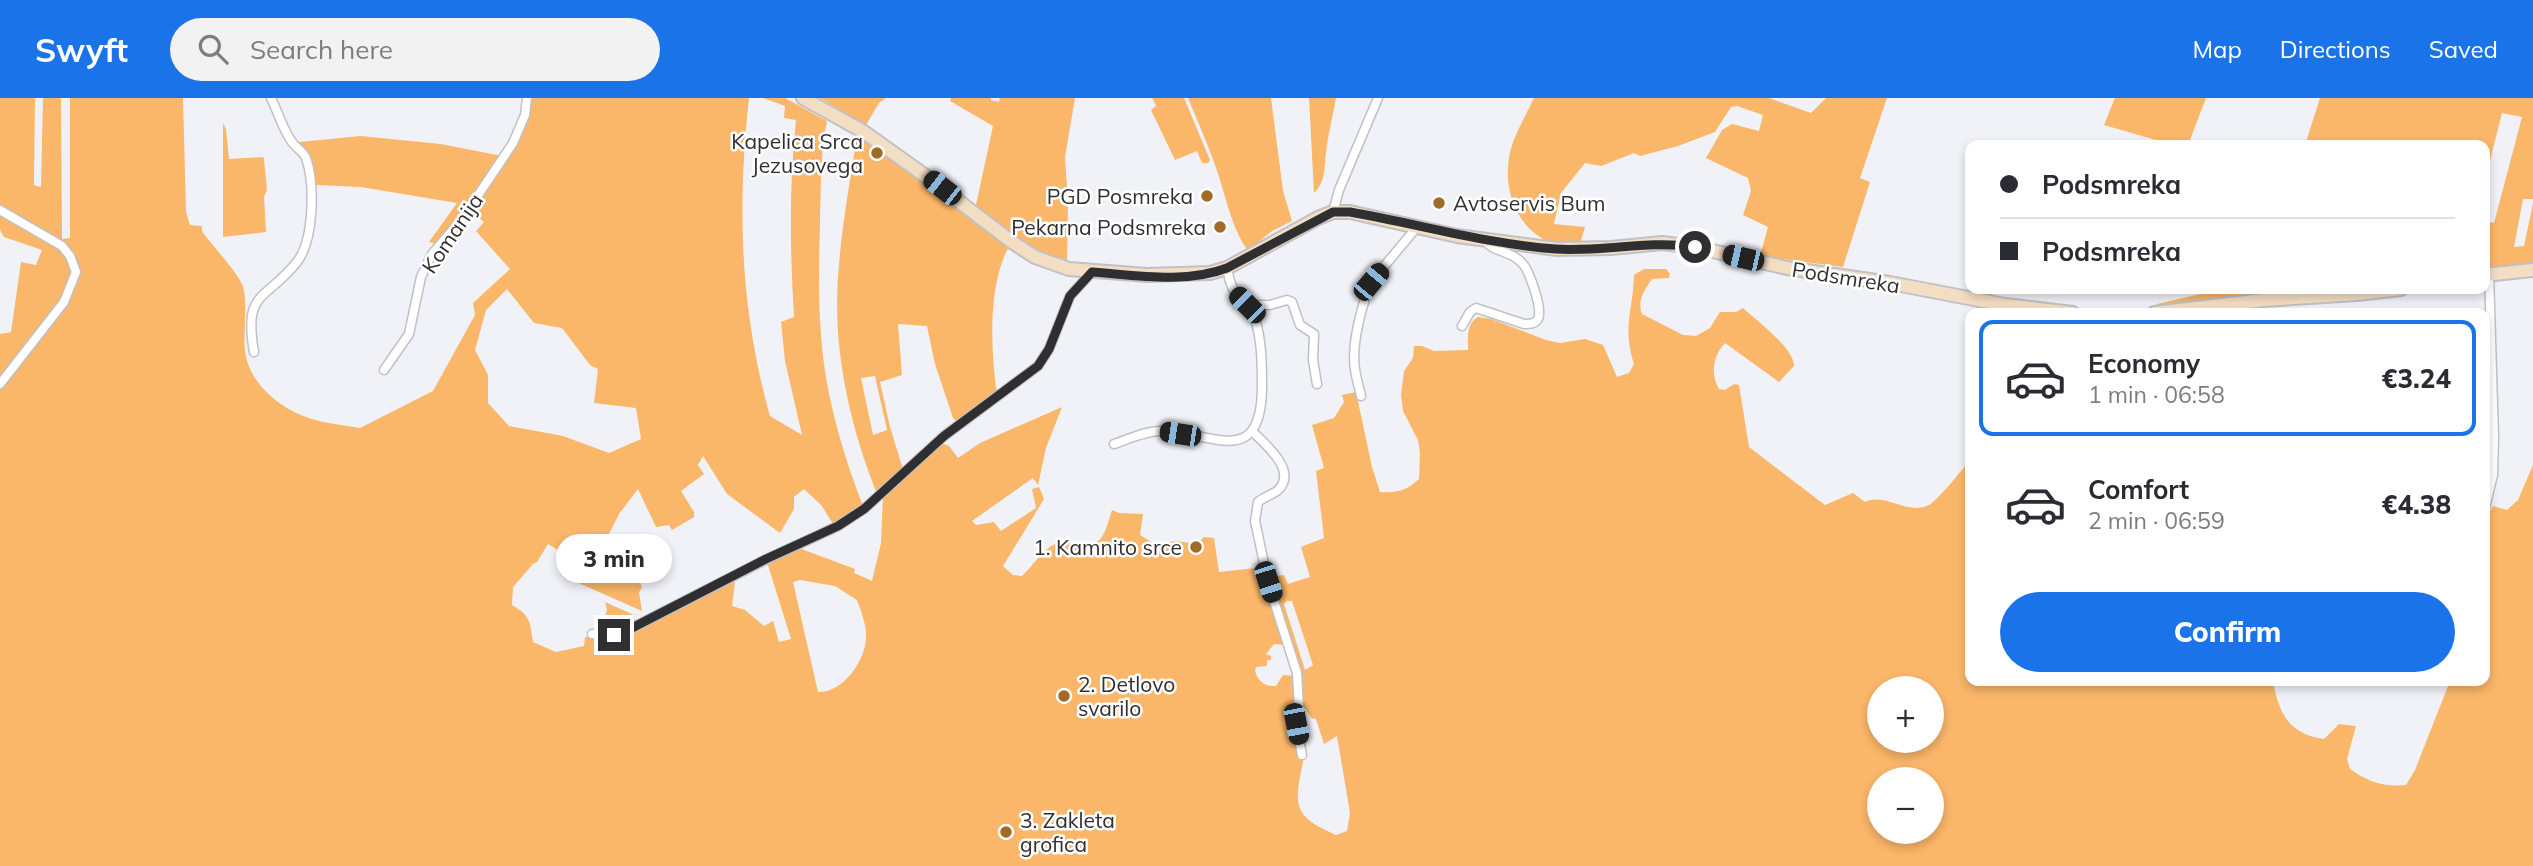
<!DOCTYPE html>
<html lang="en">
<head>
<meta charset="utf-8">
<style>
	body { margin:0; font-family:Mulish,sans-serif; background:#f2f2f3; color:#2b2b33; height:100vh; display:flex; flex-direction:column; font-size:26px; white-space:nowrap }
	* { box-sizing:border-box; margin:0 }
	p { font-size:23px; color:#7c7c81 }
	.icon { flex:none; width:38px; height:38px; fill:none; stroke:currentColor; stroke-width:2; stroke-linecap:round; stroke-linejoin:round }
	.map { position:relative; flex:1; overflow:hidden }
	.details { position:absolute; left:1965px; top:210px; width:525px; height:378px; display:flex; flex-direction:column; background:#fff; border-radius:14px; box-shadow:0 4px 10px #0003 }
	.details>* { flex:none }
	.hud { position:absolute; left:1965px; top:42px; width:525px; height:154px; border-radius:14px; box-shadow:0 4px 10px #0003; display:grid; align-content:center; height:154px; padding:0 35px; background:#fff }
	.tools { position:absolute; left:1867px; top:578px; display:grid; gap:14px }
	.tools a { display:grid; place-items:center; width:77px; height:77px; border-radius:50%; background:#fff; box-shadow:0 4px 10px #0003; font-size:35px }
	.end { position:absolute; width:32px; height:32px; margin:-16px; border:9px solid #2f2f31; background:#fff; box-shadow:0 0 0 4px #fff }
	.from { border-radius:50% }
	.bubble { position:absolute; height:49px; border-radius:24px; background:#fff; box-shadow:0 4px 10px #0003; font-size:23px; font-weight:800; line-height:49px; text-align:center }
	.car { position:absolute; width:21px; height:42px; margin:-21px -10px; border-radius:9px; box-shadow:0 0 5px 2px #0007; background:linear-gradient(#222 24%,#8ab4d8 0 40%,#222 0 76%,#8ab4d8 0 86%,#222 0) }
	.hud b { display:flex; align-items:center; gap:24px; height:66px; font-size:26px }
	.hud b+b { border-top:2px solid #e1e1e2 }
	.hud i { width:18px; height:18px; background:#2b2b33 }
	ul { padding:12px 0 0; list-style:none }
	li { display:flex; align-items:center; gap:21px; height:116px; margin:0 14px 10px; padding:0 21px; border:4px solid transparent; border-radius:14px }
	li div { flex:1 }
	li b { display:block; font-size:26px }
	li em { font-style:normal; font-weight:800 }
	li.current { border-color:#1a73e8 }
	li>.icon { width:63px; height:63px; stroke-width:1.5 }
	.cta { display:flex; gap:14px; margin-top:auto; padding:14px 35px }
	.cta a { flex:1; height:80px; border-radius:42px; background:#1a73e8; color:#fff; font-size:28px; font-weight:800; line-height:80px; text-align:center }
	header { display:flex; align-items:center; gap:42px; box-sizing:border-box; height:98px; padding:0 35px; background:#1a73e8; color:#fff }
	header strong { font-size:33px }
	nav { display:flex; gap:38px; margin-inline-start:auto; font-size:24px }
	.search { width:490px; height:63px; background:#f2f2f3; display:flex; align-items:center; gap:18px; box-sizing:border-box; padding:0 24px; border-radius:38px; color:#7c7c81; font-size:26px }
	.map>svg:first-child { display:block }
	.green { fill:#fab669; fill-rule:evenodd }
	.lines { fill:none; stroke-linecap:round; stroke-linejoin:round }
	.street-casing { stroke:#c0c1c6; stroke-width:11 }
	.secondary-casing { stroke:#c0c1c6; stroke-width:16 }
	.street { stroke:#fff; stroke-width:8 }
	.secondary { stroke:#f4dec3; stroke-width:12 }
	.route { stroke:#2f2f31; stroke-width:9 }
	.poi-dot { fill:#a16a26; stroke:#fff; stroke-width:2.5 }
	.labels { text-anchor:middle; dominant-baseline:central; stroke-width:5; stroke-linejoin:round; paint-order:stroke }
	.poi-label { font-size:21px; fill:#2f2f31; stroke:#fff; text-anchor:end }
	.street-label { font-size:21px; fill:#2f2f31; stroke:#fff }
</style>
</head>
<body>
<header>
<strong>Swyft</strong>
<div class="search"><svg class="icon" aria-label="search" viewBox="0 0 24 24"><circle cx="10" cy="10" r="6"/><path d="M15 15l6 6"/></svg>Search here</div>
<nav><a>Map</a><a>Directions</a><a>Saved</a></nav>
</header>
<div class="map">
<svg width="2533" height="768" viewBox="0 0 2533 768">
	<rect width="100%" height="100%" fill="#f1f2f7"/>
	<g class="green">
		<path d="M0 0H35L34 87 41 89 43 0H61L62 141 70 140V0H183L186 114 190 127 202 128V133C212 148 238 174 243 189 248 205 243 234 245 253 250 292 292 320 329 325 339 327 349 328 360 330L433 293 475 217 473 205 510 171 476 133 484 124 471 113 518 43 530 0H749C737 111 740 211 770 318L802 337 785 263 781 224 794 219C790 153 789 88 796 22L784 20 785 8 763 0H785L827 23C820 55 821 91 820 124 819 162 818 199 821 237 825 296 842 353 863 408L833 426 822 408 804 391 794 399V411L780 435 727 396 703 358 698 367 704 376 681 393 694 414V419L672 432 669 427 656 429 638 391 619 416 608 438 604 440V454L608 468 632 457 642 490 639 494 642 513 574 483 579 473 571 460 548 446 537 464 533 466 513 489 512 507C531 518 530 524 533 544L556 554 584 548 585 539H614L732 483 735 484 732 508 745 512 764 528 773 523 779 544 791 541 767 464 799 450 855 471 854 475 872 483 881 445 883 398 942 345 949 348 958 360 980 345 1062 309 1046 350 1038 387 1033 380 972 423 976 427 994 424 1001 433 1036 410 1032 391 1039 389 1044 401 1003 468 1013 477 1022 478C1033 468 1042 452 1055 446 1061 444 1066 445 1072 446 1104 449 1103 440 1112 412L1119 415 1143 416 1140 437 1155 446 1176 443 1197 446 1204 439 1214 440 1219 474 1256 470 1263 474 1284 547 1274 546 1266 556 1271 558V562H1267V568L1256 569 1255 573C1258 583 1265 589 1276 588L1283 577 1295 578C1297 596 1291 613 1293 630 1294 640 1299 649 1297 659L1303 661V664C1294 707 1292 718 1336 737L1347 733 1350 715 1337 638 1324 646 1316 621 1311 620 1302 605 1300 575 1270 479 1284 477 1288 486 1310 479 1301 449 1324 440 1316 373 1324 370 1312 327 1334 320 1344 304 1342 297 1356 294 1372 369 1380 394C1397 395 1406 393 1419 381L1420 355 1418 342 1403 313 1401 297 1404 273 1413 260 1414 248H1422L1434 253 1468 252C1468 239 1466 226 1478 219L1491 221 1546 242 1560 245 1585 241 1603 247 1617 279 1629 275 1634 266C1622 227 1633 214 1634 177L1644 171H1666L1670 176 1669 180 1652 181C1644 193 1637 202 1642 216L1683 237 1696 238 1710 230 1720 214H1736L1743 210C1757 223 1794 250 1794 268L1779 284 1725 245C1713 258 1710 276 1719 291L1725 292 1734 286 1739 287 1749 349 1825 407 1853 395 1865 404C1885 394 1908 418 1929 407 1939 401 1961 373 1970 362V583H2273C2279 616 2289 636 2324 641L2339 626 2356 628 2347 661 2350 671C2368 684 2384 689 2406 687L2415 672 2450 583H2485V421L2493 408 2507 412 2518 402 2533 367V768H0V290C20 267 77 204 80 175 80 167 74 156 70 150 59 138 16 118 0 108ZM507 191 534 225 562 230 590 267 598 271 594 305 636 310 641 341 609 355 563 338 509 328 488 305V277L475 252 486 212ZM800 482 835 488 857 502C861 513 867 528 866 540 865 563 843 595 818 594L793 484ZM1287 503H1292L1313 567 1305 572 1284 506ZM1880 590H1932V642H1880ZM1880 681H1932V733H1880Z"/>
		<polygon points="820,0 886,0 879,5 866,27"/>
		<path d="M951 0H991V2L999 4 1000 0H1075L1065 59 1068 103 1067 163C1033 161 1000 128 976 107L993 28 950 3Z"/>
		<polygon points="1152,0 1184,0 1210,62 1208,65 1202,65 1197,53 1175,62 1151,12 1156,8"/>
		<path d="M1188 0H1271L1283 93 1292 123 1272 133 1251 150H1246C1230 126 1225 94 1215 67 1207 44 1197 22 1188 0Z"/>
		<path d="M1309 0H1336C1333 18 1328 36 1326 55 1324 70 1326 83 1314 95Z"/>
		<path d="M1534 0H1769L1811 15 1826 0H1887L1860 80 1870 84 1843 169 1760 158 1768 129 1743 117 1751 93 1748 80 1706 60 1722 32 1732 26 1759 33 1763 17 1737 8 1731 9 1715 34 1678 48 1640 58 1634 55 1601 68 1585 65 1561 95 1554 126 1585 129 1580 146C1569 146 1553 147 1543 141 1515 125 1504 91 1509 60 1512 40 1525 19 1534 0Z"/>
		<polygon points="2115,0 2206,0 2188,47 2173,47 2104,27"/>
		<polygon points="2320,0 2533,0 2533,101 2523,101 2514,149 2524,148 2533,105 2533,167 2485,171 2485,123 2494,125 2522,19 2502,15 2485,82 2485,47 2305,47"/>
		<polygon points="223,25 226,31 229,61 263,59 264,61 267,92 264,99 266,134 223,139"/>
		<polygon points="361,38 441,46 502,58 477,89 440,147 429,144 457,105 361,89 316,87 313,70 299,44"/>
		<path d="M860 40 906 72 1008 150C988 189 991 248 996 290L999 293 957 324 953 320 935 266 927 228 898 226 902 277 880 284 890 329 903 371 877 396C858 348 844 298 839 246 832 179 846 110 856 44ZM875 278 887 332 873 337 861 280Z"/>
		<polygon points="0,114 62,153 67,160 73,176 63,199 0,280 0,236 11,234 21,164 36,167 42,152 4,139 0,132"/>
		<polygon points="2241,191 2360,191 2262,196 2158,209 2157,206 2196,197"/>
		<polygon points="605,504 634,517 635,525 617,534 601,534 607,511"/>
	</g>
	<g class="lines">
		<defs>
			<g id="street">
				<polyline points="0,112 62,148 70,158 76,174 64,204 0,286"/>
				<polyline points="1333,114 1339,92 1378,0"/>
				<polyline points="1247,207 1270,207 1287,202 1292,204 1300,227 1314,236 1313,262 1317,286"/>
				<path d="M1462 228 1470 214 1476 210 1524 226C1530 226 1535 226 1538 221 1543 211 1529 171 1521 164 1510 152 1494 155 1484 142"/>
				<path d="M254 254C243 192 266 203 297 164 314 142 315 86 306 60 303 53 296 50 292 44 283 32 278 14 271 0"/>
				<polyline points="384,272 409,236 421,179 432,156 462,121 513,45 525,17 527,0"/>
				<path d="M1361 298C1359 289 1356 280 1355 271 1351 246 1362 207 1371 184L1417 129"/>
				<path d="M1253 334C1266 347 1299 374 1277 393 1271 397 1264 399 1258 404L1255 423 1268 484 1297 575 1299 609 1296 626 1302 657"/>
				<path d="M1114 346C1129 341 1145 333 1161 333 1212 334 1261 372 1262 290 1262 267 1262 243 1255 221 1251 210 1243 204 1236 195 1230 188 1229 179 1227 170"/>
				<polyline points="2485,410 2493,377 2494,339 2489,176"/>
				<polyline points="592,536 614,537 628,532 767,461 838,428 864,411 944,338 1038,268 1049,251 1070,198 1092,174"/>
			</g>
			<g id="secondary">
				<polyline points="803,0 864,34 927,79 1012,144 1035,159 1069,171 1147,177 1210,175 1227,170 1318,120 1333,114 1350,114 1457,138 1557,151 1611,150 1662,145 1695,149 1787,170 1890,185 2005,207 2073,215"/>
				<polyline points="2485,177 2533,172"/>
				<polyline points="2154,215 2264,202 2357,196 2401,191"/>
			</g>
		</defs>
		<use href="#street" class="street-casing"/>
		<use href="#secondary" class="secondary-casing"/>
		<use href="#street" class="street"/>
		<use href="#secondary" class="secondary"/>
	</g>
	<g class="lines">
		<path class="route" d="M614 537 628 532 766 461 838 428 864 411 944 338 1038 268 1049 251 1070 198 1092 174C1134 177 1186 186 1227 170L1333 114H1350C1419 126 1486 146 1556 151 1602 154 1648 142 1695 149"/>
	</g>
	<g class="poi-dot">
		<circle cx="877" cy="55" r="7"/>
		<circle cx="1207" cy="98" r="7"/>
		<circle cx="1439" cy="105" r="7"/>
		<circle cx="1220" cy="129" r="7"/>
		<circle cx="1196" cy="449" r="7"/>
		<circle cx="1064" cy="598" r="7"/>
		<circle cx="1006" cy="734" r="7"/>
	</g>
	<g class="labels">
		<g class="poi-label">
			<text x="863" y="43">Kapelica Srca<tspan x="863" dy="24">Jezusovega</tspan></text>
			<text x="1193" y="98">PGD Posmreka</text>
			<text x="1453" y="105" text-anchor="start">Avtoservis Bum</text>
			<text x="1206" y="129">Pekarna Podsmreka</text>
			<text x="1182" y="449">1. Kamnito srce</text>
			<text x="1078" y="586" text-anchor="start">2. Detlovo<tspan x="1078" dy="24">svarilo</tspan></text>
			<text x="1020" y="722" text-anchor="start">3. Zakleta<tspan x="1020" dy="24">grofica</tspan></text>
		</g>
		<g class="street-label">
			<text transform="translate(452 135) rotate(-56)">Komanija</text>
			<text transform="translate(1846 179) rotate(9)">Podsmreka</text>
		</g>
	</g>
</svg>
<div class="tools">
<a>+</a>
<a>−</a>
</div>
<i class="end from" style="left:1695px;top:149px"></i>
<i class="end" style="left:614px;top:537px"></i>
<div class="bubble" style="left:556px;top:436px;width:116px">3 min</div>
<i class="car" style="left:942px;top:90px;rotate:308deg"></i>
<i class="car" style="left:1743px;top:160px;rotate:283deg"></i>
<i class="car" style="left:1371px;top:184px;rotate:40deg"></i>
<i class="car" style="left:1247px;top:207px;rotate:315deg"></i>
<i class="car" style="left:1180px;top:336px;rotate:279deg"></i>
<i class="car" style="left:1268px;top:484px;rotate:162deg"></i>
<i class="car" style="left:1296px;top:626px;rotate:169deg"></i>
<div class="hud">
<b><i class="from"></i>Podsmreka</b>
<b><i></i>Podsmreka</b>
</div>
<section class="details">
<ul>
<li class="current"><svg class="icon" aria-label="car" viewBox="0 0 24 24"><path d="M5 17H2v-5l4-1 3-4h7l3 4 3 1v5h-3M9 17h6M6 11h13"/><circle cx="7" cy="17" r="2"/><circle cx="17" cy="17" r="2"/></svg><div><b>Economy</b><p>1 min · 06:58</p></div><em>€3.24</em></li>
<li><svg class="icon" aria-label="car" viewBox="0 0 24 24"><path d="M5 17H2v-5l4-1 3-4h7l3 4 3 1v5h-3M9 17h6M6 11h13"/><circle cx="7" cy="17" r="2"/><circle cx="17" cy="17" r="2"/></svg><div><b>Comfort</b><p>2 min · 06:59</p></div><em>€4.38</em></li>
</ul>
<div class="cta"><a>Confirm</a></div>
</section>
</div>
</body>
</html>
